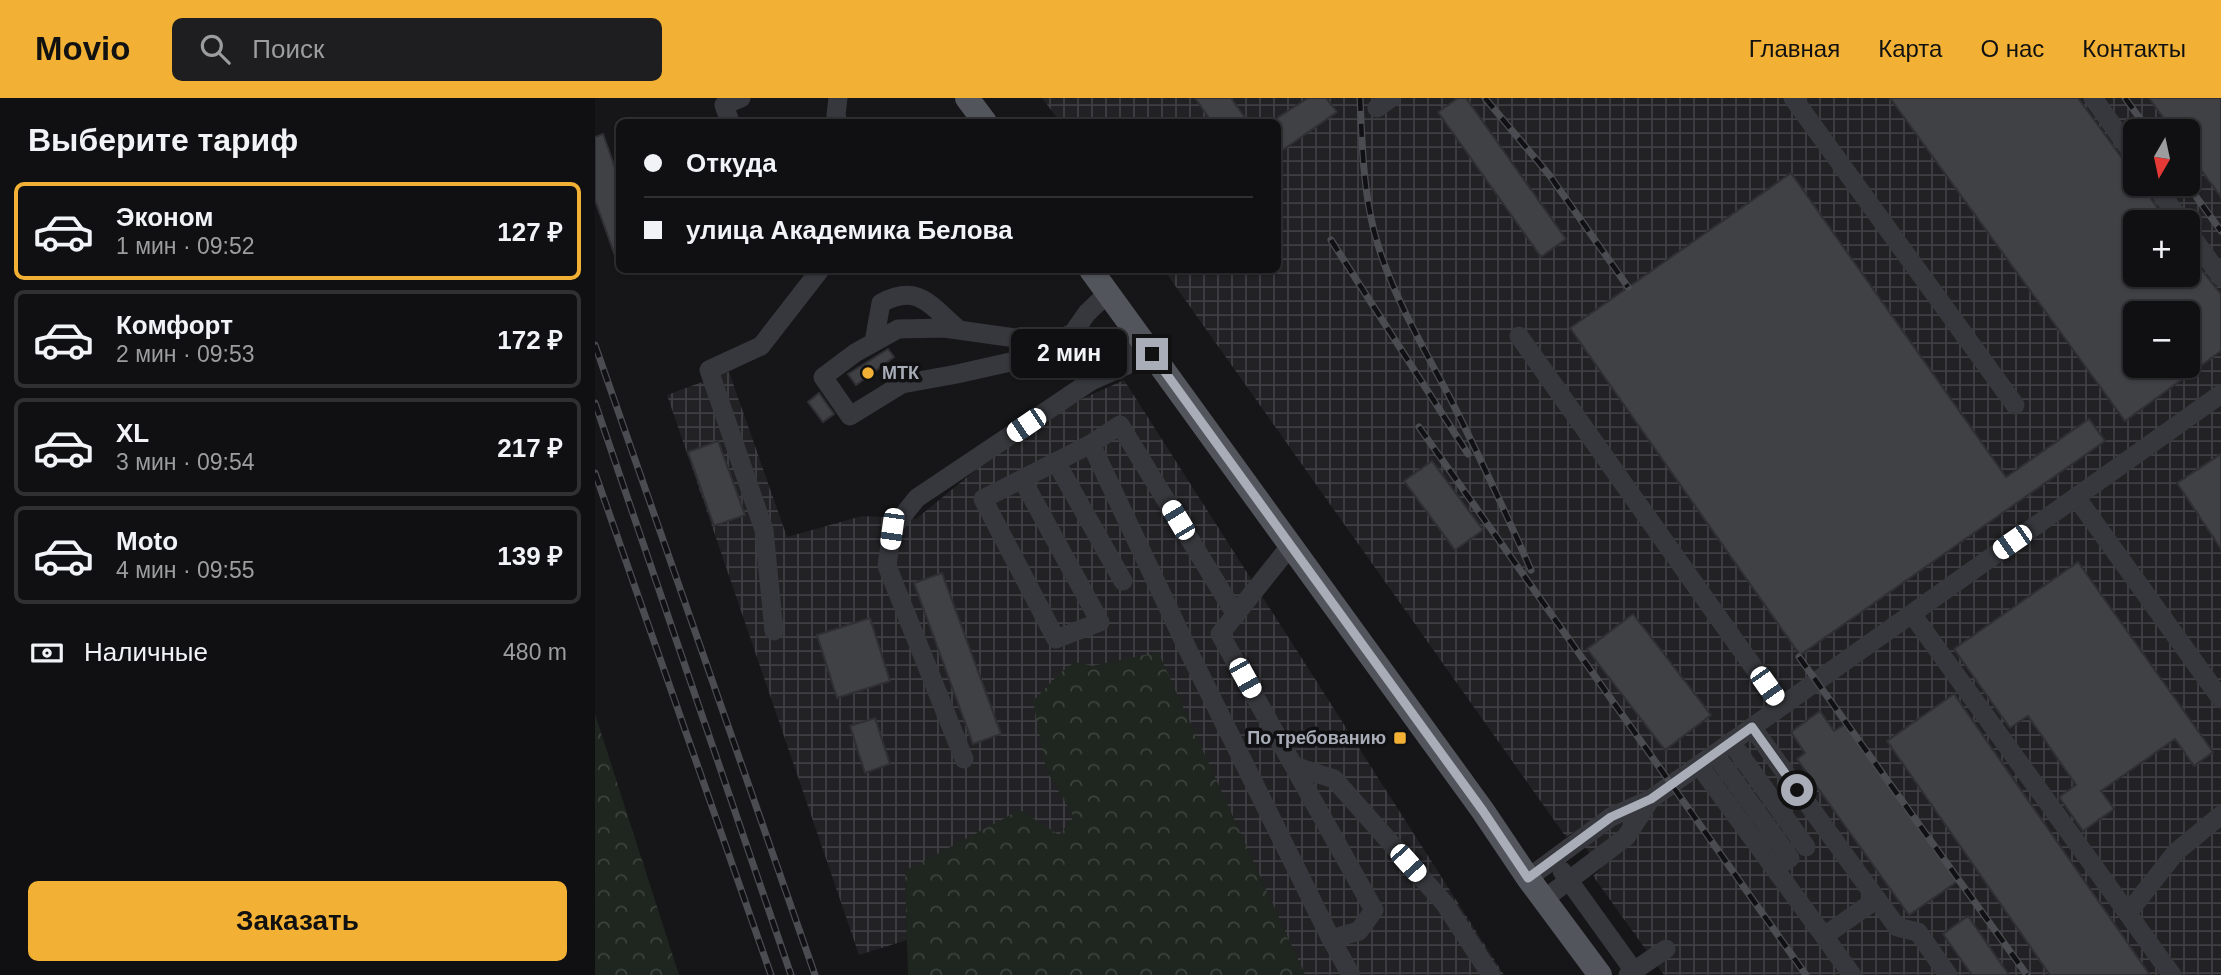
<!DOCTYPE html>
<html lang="ru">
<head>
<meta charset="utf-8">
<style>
	body { margin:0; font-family:Helvetica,sans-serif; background:#1e1e20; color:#f1f3f6; height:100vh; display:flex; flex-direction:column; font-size:26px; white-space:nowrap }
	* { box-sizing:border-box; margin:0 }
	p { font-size:23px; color:#9c9d9f }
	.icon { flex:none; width:38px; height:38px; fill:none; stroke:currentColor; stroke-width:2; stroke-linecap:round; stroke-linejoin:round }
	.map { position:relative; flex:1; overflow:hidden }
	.panel { display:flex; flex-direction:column; background:#101012; width:595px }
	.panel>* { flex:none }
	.hud { position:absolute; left:21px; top:21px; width:665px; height:154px; border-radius:10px; box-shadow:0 2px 5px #0004,0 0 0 2px #303032; display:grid; align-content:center; height:154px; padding:0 28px; background:#101012 }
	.needle { width:46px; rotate:189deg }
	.fabs { position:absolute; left:1528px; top:21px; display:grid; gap:14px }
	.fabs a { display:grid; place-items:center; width:77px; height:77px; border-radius:10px; background:#101012; box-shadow:0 2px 5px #0004,0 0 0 2px #303032; font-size:35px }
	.end { position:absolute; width:32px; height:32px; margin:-16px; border:9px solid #a8adb8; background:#111; box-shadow:0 0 0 4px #111 }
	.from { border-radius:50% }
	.bubble { position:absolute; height:49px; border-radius:10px; background:#101012; box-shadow:0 2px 5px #0004,0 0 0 2px #303032; font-size:23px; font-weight:800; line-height:49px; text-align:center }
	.car { position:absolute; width:21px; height:42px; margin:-21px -10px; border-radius:9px; box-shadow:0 0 5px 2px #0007; background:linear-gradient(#fff 24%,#345 0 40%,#fff 0 76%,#345 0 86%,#fff 0) }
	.hud b { display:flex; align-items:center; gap:24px; height:66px; font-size:26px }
	.hud b+b { border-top:2px solid #303032 }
	.hud i { width:18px; height:18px; background:#f1f3f6 }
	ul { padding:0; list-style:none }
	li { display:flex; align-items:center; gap:21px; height:98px; margin:0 14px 10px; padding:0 14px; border:4px solid #303032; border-radius:10px }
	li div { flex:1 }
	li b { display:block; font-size:26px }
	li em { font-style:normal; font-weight:800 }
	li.on { border-color:#f2b134 }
	li>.icon { width:63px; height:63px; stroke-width:1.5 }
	h2 { padding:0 28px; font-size:32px; line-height:84px }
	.pay { display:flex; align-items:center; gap:18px; height:77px; padding:0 28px; font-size:26px }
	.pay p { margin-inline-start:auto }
	.primary-button { display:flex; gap:14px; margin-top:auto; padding:14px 28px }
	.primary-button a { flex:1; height:80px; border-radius:10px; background:#f2b134; color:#111; font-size:28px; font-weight:800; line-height:80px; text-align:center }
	header { display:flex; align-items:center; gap:42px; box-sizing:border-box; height:98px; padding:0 35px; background:#f2b134; color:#111 }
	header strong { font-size:33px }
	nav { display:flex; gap:38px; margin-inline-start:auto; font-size:24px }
	.search { width:490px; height:63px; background:#1e1e20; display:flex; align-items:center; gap:18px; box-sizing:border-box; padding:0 24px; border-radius:10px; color:#9c9d9f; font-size:26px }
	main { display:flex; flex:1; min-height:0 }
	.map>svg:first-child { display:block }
	.industrial { fill:url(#industrial-grid); fill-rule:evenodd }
	.forest { fill:url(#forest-crowns) }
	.building { fill:#404145; stroke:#303034; stroke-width:2; fill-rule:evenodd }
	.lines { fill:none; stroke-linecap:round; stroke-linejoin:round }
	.minor { stroke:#37383d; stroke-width:19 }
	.major { stroke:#53555c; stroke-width:24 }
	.rail-casing { stroke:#4a4c52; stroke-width:7 }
	.rail { stroke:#111113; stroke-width:4.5; stroke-dasharray:13; stroke-linecap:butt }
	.route { stroke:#a8adb8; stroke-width:9 }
	.poi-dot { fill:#f2b134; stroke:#111113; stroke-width:2.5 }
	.labels { text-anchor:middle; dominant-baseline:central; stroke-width:7; stroke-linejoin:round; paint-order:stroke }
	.poi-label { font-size:18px; font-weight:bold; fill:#a8adb8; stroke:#111113; text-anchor:start }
</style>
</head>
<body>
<header>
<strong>Movio</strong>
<div class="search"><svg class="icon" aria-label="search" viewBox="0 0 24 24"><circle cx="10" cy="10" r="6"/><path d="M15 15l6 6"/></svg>Поиск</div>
<nav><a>Главная</a><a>Карта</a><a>О нас</a><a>Контакты</a></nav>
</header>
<main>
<section class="panel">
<h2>Выберите тариф</h2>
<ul>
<li class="on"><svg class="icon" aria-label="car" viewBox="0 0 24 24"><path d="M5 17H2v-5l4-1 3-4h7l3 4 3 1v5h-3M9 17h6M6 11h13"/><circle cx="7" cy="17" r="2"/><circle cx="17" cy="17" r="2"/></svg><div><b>Эконом</b><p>1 мин · 09:52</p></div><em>127 ₽</em></li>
<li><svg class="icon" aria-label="car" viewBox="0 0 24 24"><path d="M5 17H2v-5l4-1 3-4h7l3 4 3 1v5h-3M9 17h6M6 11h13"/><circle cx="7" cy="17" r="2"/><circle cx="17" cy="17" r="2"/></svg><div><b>Комфорт</b><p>2 мин · 09:53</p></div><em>172 ₽</em></li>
<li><svg class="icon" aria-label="car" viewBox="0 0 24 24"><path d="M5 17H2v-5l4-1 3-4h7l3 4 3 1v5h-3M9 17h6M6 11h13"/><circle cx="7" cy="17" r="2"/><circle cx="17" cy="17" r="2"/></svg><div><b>XL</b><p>3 мин · 09:54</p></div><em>217 ₽</em></li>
<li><svg class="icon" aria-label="car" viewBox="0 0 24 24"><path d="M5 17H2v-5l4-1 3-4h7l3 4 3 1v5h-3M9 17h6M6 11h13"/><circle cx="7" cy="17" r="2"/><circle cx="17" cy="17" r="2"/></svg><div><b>Moto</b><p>4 мин · 09:55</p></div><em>139 ₽</em></li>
</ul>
<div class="pay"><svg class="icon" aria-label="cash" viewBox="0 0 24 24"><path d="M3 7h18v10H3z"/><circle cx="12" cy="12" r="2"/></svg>Наличные<p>480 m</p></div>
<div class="primary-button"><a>Заказать</a></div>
</section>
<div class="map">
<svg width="1626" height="877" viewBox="0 0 1626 877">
	<defs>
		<pattern id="industrial-grid" width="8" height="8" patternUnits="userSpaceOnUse" patternTransform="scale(1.75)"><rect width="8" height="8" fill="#222225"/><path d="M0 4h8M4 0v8" fill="none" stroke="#3f3f43"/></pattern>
		<pattern id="forest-crowns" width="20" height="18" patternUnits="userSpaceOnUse" patternTransform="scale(1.75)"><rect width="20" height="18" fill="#1e261f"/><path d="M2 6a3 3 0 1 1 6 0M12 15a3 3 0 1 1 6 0" fill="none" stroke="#3c433d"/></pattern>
	</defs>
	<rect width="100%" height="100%" fill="#161618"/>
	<g class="industrial">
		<path d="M447 0H1626V877H1069L998 778 1006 771 979 734 971 739 569 172H682V24H465ZM1540 33H1592V86H1540ZM1540 124H1592V177H1540ZM1540 215H1592V268H1540Z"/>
		<polygon points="134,274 192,439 267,418 321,421 415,344 478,305 529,282 909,877 710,877 563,555 498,568 451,671 479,719 464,737 361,748 310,773 312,842 264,857 72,297"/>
	</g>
	<g class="forest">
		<polygon points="563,554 710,877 313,877 310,773 425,712 464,737 479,719 451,671 438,603 465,575 480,564 498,568"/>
		<polygon points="0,616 84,877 0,877"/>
	</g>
	<g class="building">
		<polygon points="600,0 636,0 653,24 617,24"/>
		<polygon points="713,0 731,0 742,14 682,56 682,20"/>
		<polygon points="863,0 871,0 971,141 946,159 843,14"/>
		<path d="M1295 0H1483L1540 78V86H1546L1572 124H1540V177H1592V154L1626 196V253L1530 323ZM1540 215H1592V268H1540Z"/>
		<polygon points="1554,0 1626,0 1626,99 1592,53 1592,33 1578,33"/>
		<polygon points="8,36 24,81 23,166 0,102 0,39"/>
		<polygon points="1196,75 1411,379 1494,321 1510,343 1205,557 975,230"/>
		<polygon points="293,251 299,259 261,287 253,276"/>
		<polygon points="224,295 239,316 228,324 213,304"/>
		<polygon points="123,343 150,417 119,428 93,354"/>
		<polygon points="1626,356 1626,451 1582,385"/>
		<polygon points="837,363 888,432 860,452 809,383"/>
		<polygon points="1483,464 1618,654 1599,668 1580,641 1506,693 1519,711 1488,733 1464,699 1481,687 1433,618 1415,630 1359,551"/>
		<polygon points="347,475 406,636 378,646 319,485"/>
		<polygon points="1038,516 1116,617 1070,652 992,551"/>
		<polygon points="275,520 295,583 242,600 222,537"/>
		<polygon points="1359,596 1555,877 1455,877 1292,643"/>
		<polygon points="1225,613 1239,633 1250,626 1363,783 1314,817 1202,661 1210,655 1196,634"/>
		<polygon points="280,620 295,666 270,675 255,628"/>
		<polygon points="1373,818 1414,877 1377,877 1348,836"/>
	</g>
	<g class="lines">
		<g class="minor">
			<polyline points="1198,0 1420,307"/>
			<polyline points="1498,0 1540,59"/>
			<polyline points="782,10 796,0"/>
			<polyline points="135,24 129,7 146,0"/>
			<polyline points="243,24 241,17 243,0"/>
			<polyline points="1559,86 1587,124"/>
			<polyline points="1592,132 1626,179"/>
			<polyline points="513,195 492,215 478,235 464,241 441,243 349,230 303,231 260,255 228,279 255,318 307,286 362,276 468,252 552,249"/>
			<polyline points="924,238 1186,608"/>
			<path d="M279 244 286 205C323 185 335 207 363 231"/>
			<polyline points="461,364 528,483"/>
			<polyline points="427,381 505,524 461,541 388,401 496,346"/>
			<polyline points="1481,399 1626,601"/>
			<polyline points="1317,516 1577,877"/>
			<polyline points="641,517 525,327 496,346 594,554 736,841 764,833 779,812 625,536 696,447"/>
			<polyline points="179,533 169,432 114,272 166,248 225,172"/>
			<polyline points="1157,629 1302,829 1323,834 1353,877"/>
			<polyline points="1136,644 1211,749"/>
			<polyline points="1120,656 1195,760 1180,771"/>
			<polyline points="369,661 292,468 297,431 322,400 496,283 557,256"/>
			<polyline points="1104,667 1229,838 1282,801"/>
			<polyline points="699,668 739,681 850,806 896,877"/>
			<polyline points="967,773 1039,873"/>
			<polyline points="933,780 1016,719 1056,701 1626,296"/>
			<polyline points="948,802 1031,739 1055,702"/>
			<polyline points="1533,815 1581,754 1626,717"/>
			<polyline points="1229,838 1257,877"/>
			<polyline points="736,841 756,877"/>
			<polyline points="1033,877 1071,851"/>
		</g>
		<g class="major">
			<polyline points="372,0 390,24"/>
			<polyline points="496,172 888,713 933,780 1005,877"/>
		</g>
		<defs>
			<g id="rail">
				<path d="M765 0C767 44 768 89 779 133 794 191 826 245 854 298 883 355 910 413 936 472"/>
				<polyline points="890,0 955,78 1033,189"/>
				<polyline points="1530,0 1554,33"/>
				<polyline points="1592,86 1626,133"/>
				<polyline points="736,142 873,356"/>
				<polyline points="0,247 220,877"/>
				<polyline points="0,305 196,877"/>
				<polyline points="824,329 1211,877"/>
				<polyline points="0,375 176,877"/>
				<polyline points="1204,559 1432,877"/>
			</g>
		</defs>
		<use href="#rail" class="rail-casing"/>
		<use href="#rail" class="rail"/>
	</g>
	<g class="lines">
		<polyline class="route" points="557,256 888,713 933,780 1016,719 1056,701 1157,629 1202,692"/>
	</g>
	<g class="poi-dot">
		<circle cx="273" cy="275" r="7"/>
		<rect x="798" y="633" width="14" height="14" rx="3.5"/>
	</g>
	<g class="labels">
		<g class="poi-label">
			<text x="287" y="275">МТК</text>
			<text x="791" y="640" text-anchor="end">По требованию</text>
		</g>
	</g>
</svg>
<div class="fabs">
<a><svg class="needle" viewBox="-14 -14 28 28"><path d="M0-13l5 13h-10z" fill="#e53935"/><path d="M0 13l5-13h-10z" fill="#9c9d9f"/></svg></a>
<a>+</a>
<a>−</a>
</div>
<i class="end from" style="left:1202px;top:692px"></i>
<i class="end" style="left:557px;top:256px"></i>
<div class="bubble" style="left:416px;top:231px;width:116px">2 мин</div>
<i class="car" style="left:431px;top:327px;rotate:236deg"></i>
<i class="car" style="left:583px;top:422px;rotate:329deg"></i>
<i class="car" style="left:297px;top:431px;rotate:188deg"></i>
<i class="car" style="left:1417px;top:444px;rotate:235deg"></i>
<i class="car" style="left:650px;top:580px;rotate:151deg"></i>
<i class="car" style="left:1172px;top:588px;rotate:145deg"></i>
<i class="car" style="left:813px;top:765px;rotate:138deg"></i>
<div class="hud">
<b><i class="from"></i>Откуда</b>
<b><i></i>улица Академика Белова</b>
</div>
</div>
</main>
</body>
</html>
